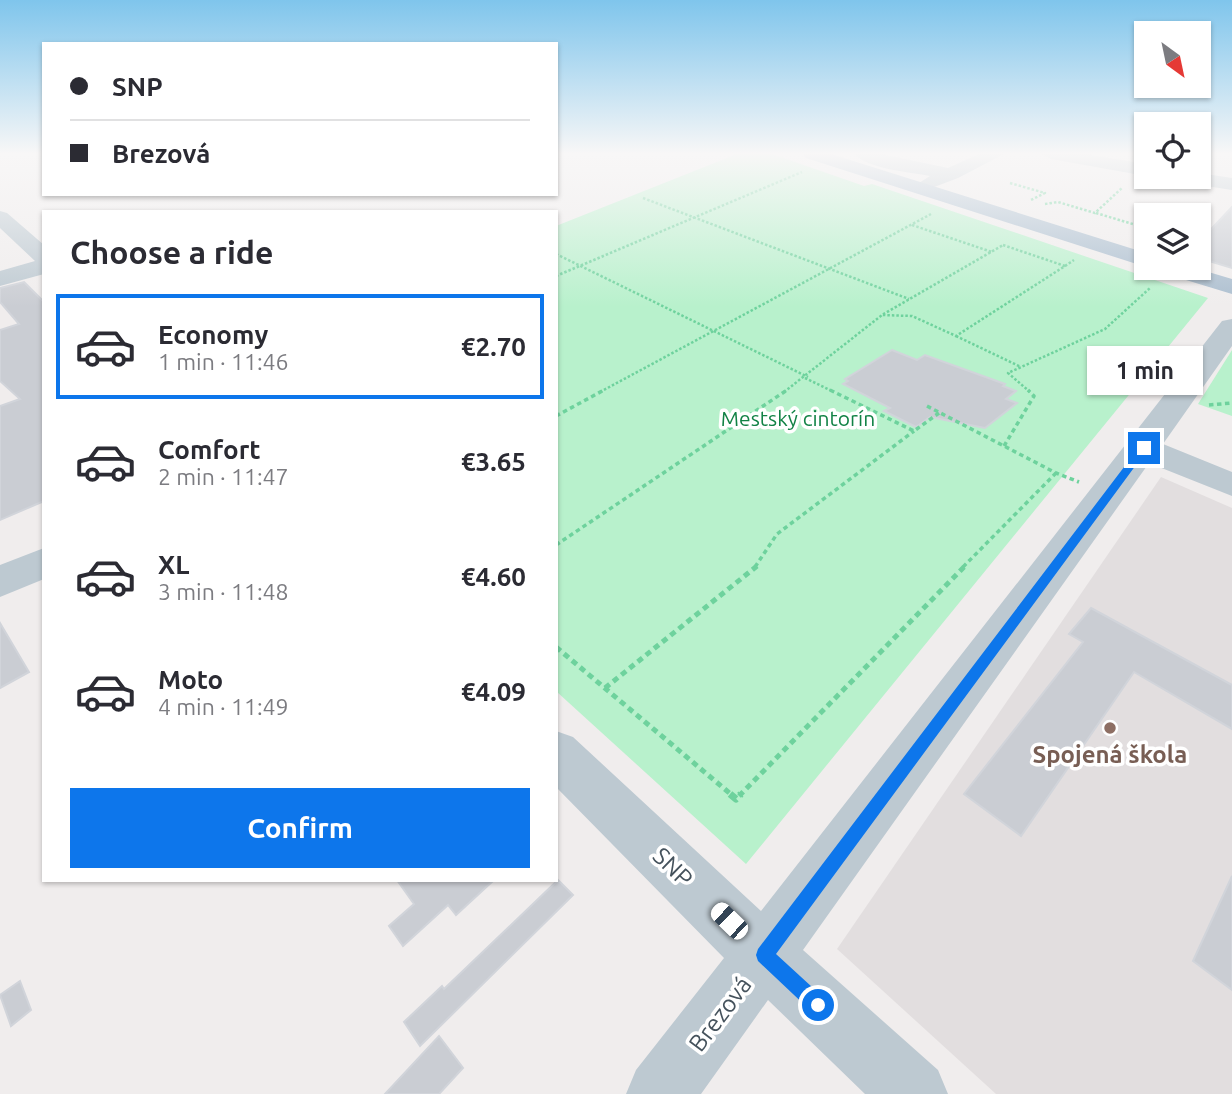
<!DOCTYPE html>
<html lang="en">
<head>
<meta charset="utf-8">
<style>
	body { margin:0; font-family:Ubuntu,sans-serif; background:#f2f2f3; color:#2b2b33; height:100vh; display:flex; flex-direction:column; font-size:26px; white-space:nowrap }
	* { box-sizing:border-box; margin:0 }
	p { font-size:23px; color:#7c7c81 }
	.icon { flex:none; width:38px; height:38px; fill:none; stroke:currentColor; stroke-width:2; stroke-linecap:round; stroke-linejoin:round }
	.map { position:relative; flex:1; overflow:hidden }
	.sheet { position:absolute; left:42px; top:210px; width:516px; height:672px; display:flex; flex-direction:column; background:#fff; border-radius:0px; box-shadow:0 2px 5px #0004 }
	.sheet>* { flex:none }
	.top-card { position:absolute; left:42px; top:42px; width:516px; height:154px; border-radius:0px; box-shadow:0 2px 5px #0004; display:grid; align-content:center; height:154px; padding:0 28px; background:#fff }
	.needle { width:46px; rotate:147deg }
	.buttons { position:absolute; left:1134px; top:21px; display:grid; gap:14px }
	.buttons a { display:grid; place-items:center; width:77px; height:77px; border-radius:0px; background:#fff; box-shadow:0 2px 5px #0004; font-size:35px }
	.end { position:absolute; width:32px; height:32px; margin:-16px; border:9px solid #0d76eb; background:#fff; box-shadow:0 0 0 4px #fff }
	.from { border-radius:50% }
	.bubble { position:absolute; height:49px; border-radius:0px; background:#fff; box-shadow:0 2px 5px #0004; font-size:23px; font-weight:600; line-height:49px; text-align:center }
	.car { position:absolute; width:21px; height:42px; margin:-21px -10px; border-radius:9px; box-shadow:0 0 5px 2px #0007; background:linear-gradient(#fff 24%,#345 0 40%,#fff 0 76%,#345 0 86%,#fff 0) }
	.top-card b { display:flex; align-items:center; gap:24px; height:66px; font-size:26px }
	.top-card b+b { border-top:2px solid #e1e1e2 }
	.top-card i { width:18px; height:18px; background:#2b2b33 }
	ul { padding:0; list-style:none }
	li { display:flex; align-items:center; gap:21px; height:105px; margin:0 14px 10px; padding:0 14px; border:4px solid transparent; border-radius:0px }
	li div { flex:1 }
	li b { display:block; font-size:26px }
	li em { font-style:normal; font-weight:600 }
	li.on { border-color:#0d76eb }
	li>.icon { width:63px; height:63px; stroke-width:1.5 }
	h2 { padding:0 28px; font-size:32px; line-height:84px }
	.action { display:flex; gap:14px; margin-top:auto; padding:14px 28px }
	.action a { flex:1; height:80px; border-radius:0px; background:#0d76eb; color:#fff; font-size:28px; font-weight:600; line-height:80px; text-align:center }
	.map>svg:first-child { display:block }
	.education { fill:#e2dedf }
	.green { fill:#b8f1cc }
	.building { fill:#cacdd3; stroke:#d1d4da; stroke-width:2 }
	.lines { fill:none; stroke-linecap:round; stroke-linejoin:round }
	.path-far3 { stroke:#6ed29d; stroke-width:2.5; stroke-dasharray:2.5 2; stroke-linecap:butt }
	.path-far2 { stroke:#6ed29d; stroke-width:3.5; stroke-dasharray:4.5 3.5; stroke-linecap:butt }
	.path-far1 { stroke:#6ed29d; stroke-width:5; stroke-dasharray:6 4.5; stroke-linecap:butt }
	.path { stroke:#6ed29d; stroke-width:7; stroke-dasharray:8 5; stroke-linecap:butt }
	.minor { fill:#bdc9d1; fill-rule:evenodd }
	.major { fill:#abbecf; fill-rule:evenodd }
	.route { fill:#0d76eb }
	.education-dot { fill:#8d6e63; stroke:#fff; stroke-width:2.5 }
	.labels { text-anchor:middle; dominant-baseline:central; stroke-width:7; stroke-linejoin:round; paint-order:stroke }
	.park-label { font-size:21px; fill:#118245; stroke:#fff }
	.near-education-label { font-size:24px; font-weight:bold; fill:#785e54; stroke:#fff }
	.near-street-label { font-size:24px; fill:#45525c; stroke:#fff }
</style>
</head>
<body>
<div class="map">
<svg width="1232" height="1094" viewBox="0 0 1232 1094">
	<rect width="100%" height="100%" fill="#f0eded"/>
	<polygon class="education" points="1161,477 1232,508 1232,1094 996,1094 837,949"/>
	<g class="green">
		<polygon points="737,154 772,154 864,186 872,184 1208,298 746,864 557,692 556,226"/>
		<polygon points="1232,350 1232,416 1198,404"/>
	</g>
	<g class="building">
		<polygon points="1232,207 1232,268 1199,258 1199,242"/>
		<polygon points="24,282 44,302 44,501 0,520 0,406 20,399 0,381 0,330 19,324 0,302 0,288"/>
		<polygon points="892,350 917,360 925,355 1005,384 1003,386 1016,391 1006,399 1017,403 985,428 930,417 916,427 884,411 890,408 843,384 848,381 845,379"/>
		<polygon points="1091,608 1232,685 1232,729 1134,672 1021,836 964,794 1083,642 1069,634"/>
		<polygon points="0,623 29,672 0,688"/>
		<polygon points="1232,876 1232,990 1193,961"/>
		<polygon points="397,880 494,880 456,915 448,905 403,946 389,926 414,904"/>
		<polygon points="558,880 573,895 420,1046 404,1022 442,986 444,989"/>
		<polygon points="20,981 31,1010 11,1026 0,995"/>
		<polygon points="439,1036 463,1068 439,1094 385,1094"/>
	</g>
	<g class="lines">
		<g class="path-far3">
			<polyline points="1010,183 1045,193 1031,200"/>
			<polyline points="643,198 909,299"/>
			<polyline points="1045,204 1058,202 1095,213 1123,187"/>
			<polyline points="1096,213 1146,228"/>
			<polyline points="912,225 992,252"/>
			<polygon points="1003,245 1065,266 956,336 912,316 882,315"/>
			<polyline points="556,254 808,377"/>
			<polyline points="1065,266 1074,260"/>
			<polyline points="556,276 802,172"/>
			<polyline points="956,336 1021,367"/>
			<polyline points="805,378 834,392"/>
			<polyline points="600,392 931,214"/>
			<polyline points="784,392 882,315"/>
			<polyline points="1030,392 1008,373 1105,329 1150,288"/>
		</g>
		<g class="path-far2">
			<polyline points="830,390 914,431 939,413"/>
			<polyline points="1209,405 1232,403"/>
			<polyline points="927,406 1056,473 1079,482"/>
			<polyline points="556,416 604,390"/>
			<polyline points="1004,446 1034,396 1028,390"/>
			<polyline points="556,545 787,390"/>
			<polyline points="755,567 777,534 914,431"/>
			<polyline points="963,567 1056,473"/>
		</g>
		<g class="path-far1">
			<polyline points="556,647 733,796"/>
			<polyline points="605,688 757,566"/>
			<polyline points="739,796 965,566"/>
		</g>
		<polyline class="path" points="730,794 736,799 741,794"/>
		<g class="minor">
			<path d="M854 154H881L948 168 979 154H1004L958 178 929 189 919 183 930 176C910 172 868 169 854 154Z"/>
			<polygon points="1042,154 1085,154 1146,164 1146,176 1051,159"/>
			<polygon points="1199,173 1232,178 1232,190 1187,183 1178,177 1199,177"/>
			<polygon points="0,211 7,213 44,245 44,274 0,286 0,271 35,261 0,228"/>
			<polygon points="1232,319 1232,346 1163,444 1232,472 1232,496 1149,463 803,950 938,1070 948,1094 865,1094 768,1000 701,1094 626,1094 636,1070 724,958 556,787 556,731 573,737 761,911 1222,321"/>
			<polygon points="44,548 44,579 0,597 0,565"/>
		</g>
		<g class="major">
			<polygon points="803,154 831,154 1146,253 1146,267 806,158"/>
			<polygon points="1159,268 1195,268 1232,279 1232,294 1163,273"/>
		</g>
	</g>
	<linearGradient id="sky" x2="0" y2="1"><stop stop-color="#7fc5ec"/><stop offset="0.5" stop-color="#f8f7f7"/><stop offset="1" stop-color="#f8f7f7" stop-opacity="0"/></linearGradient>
	<rect width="1232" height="307" fill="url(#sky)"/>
	<polygon class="route" points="1144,445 1149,448 1147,450 776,954 824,998 827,1005 824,1011 818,1014 811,1011 758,961 756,955 758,949 1140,446"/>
	<circle class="education-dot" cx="1110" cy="728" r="7"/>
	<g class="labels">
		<g class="park-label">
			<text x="798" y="418">Mestský cintorín</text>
		</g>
		<g class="near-education-label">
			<text x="1110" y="754">Spojená škola</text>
		</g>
		<g class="near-street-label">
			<text transform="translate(673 867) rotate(44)">SNP</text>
			<text transform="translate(720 1014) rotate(-53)">Brezová</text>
		</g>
	</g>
</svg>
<div class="buttons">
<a><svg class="needle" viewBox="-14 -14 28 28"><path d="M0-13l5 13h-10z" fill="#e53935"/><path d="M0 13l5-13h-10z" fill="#7c7c81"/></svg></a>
<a><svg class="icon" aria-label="locate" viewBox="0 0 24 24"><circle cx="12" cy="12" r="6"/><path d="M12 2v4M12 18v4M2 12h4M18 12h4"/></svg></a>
<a><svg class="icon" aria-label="layers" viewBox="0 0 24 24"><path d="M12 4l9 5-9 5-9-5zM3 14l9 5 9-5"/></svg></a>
</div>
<i class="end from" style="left:818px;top:1005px"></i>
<i class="end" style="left:1144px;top:448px"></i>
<div class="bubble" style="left:1087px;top:346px;width:116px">1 min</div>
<i class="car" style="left:729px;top:921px;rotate:314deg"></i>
<div class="top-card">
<b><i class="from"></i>SNP</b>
<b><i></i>Brezová</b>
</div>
<section class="sheet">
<h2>Choose a ride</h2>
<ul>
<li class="on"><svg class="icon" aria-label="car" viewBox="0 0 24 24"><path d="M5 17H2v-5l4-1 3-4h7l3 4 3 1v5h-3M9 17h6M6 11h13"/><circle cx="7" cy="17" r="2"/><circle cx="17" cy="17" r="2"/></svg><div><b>Economy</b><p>1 min · 11:46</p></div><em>€2.70</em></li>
<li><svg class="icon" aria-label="car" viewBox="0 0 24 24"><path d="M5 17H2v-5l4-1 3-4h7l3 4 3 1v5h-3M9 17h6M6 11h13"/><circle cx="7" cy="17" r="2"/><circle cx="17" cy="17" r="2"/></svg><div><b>Comfort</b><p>2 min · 11:47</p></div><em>€3.65</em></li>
<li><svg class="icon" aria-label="car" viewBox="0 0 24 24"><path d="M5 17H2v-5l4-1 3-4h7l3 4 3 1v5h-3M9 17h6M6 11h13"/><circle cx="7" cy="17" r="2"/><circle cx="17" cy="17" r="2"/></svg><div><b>XL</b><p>3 min · 11:48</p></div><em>€4.60</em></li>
<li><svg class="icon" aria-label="car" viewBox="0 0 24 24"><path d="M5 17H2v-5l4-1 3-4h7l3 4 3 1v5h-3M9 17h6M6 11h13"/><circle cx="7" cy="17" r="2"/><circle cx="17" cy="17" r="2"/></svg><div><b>Moto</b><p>4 min · 11:49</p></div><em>€4.09</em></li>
</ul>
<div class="action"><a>Confirm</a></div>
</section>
</div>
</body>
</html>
